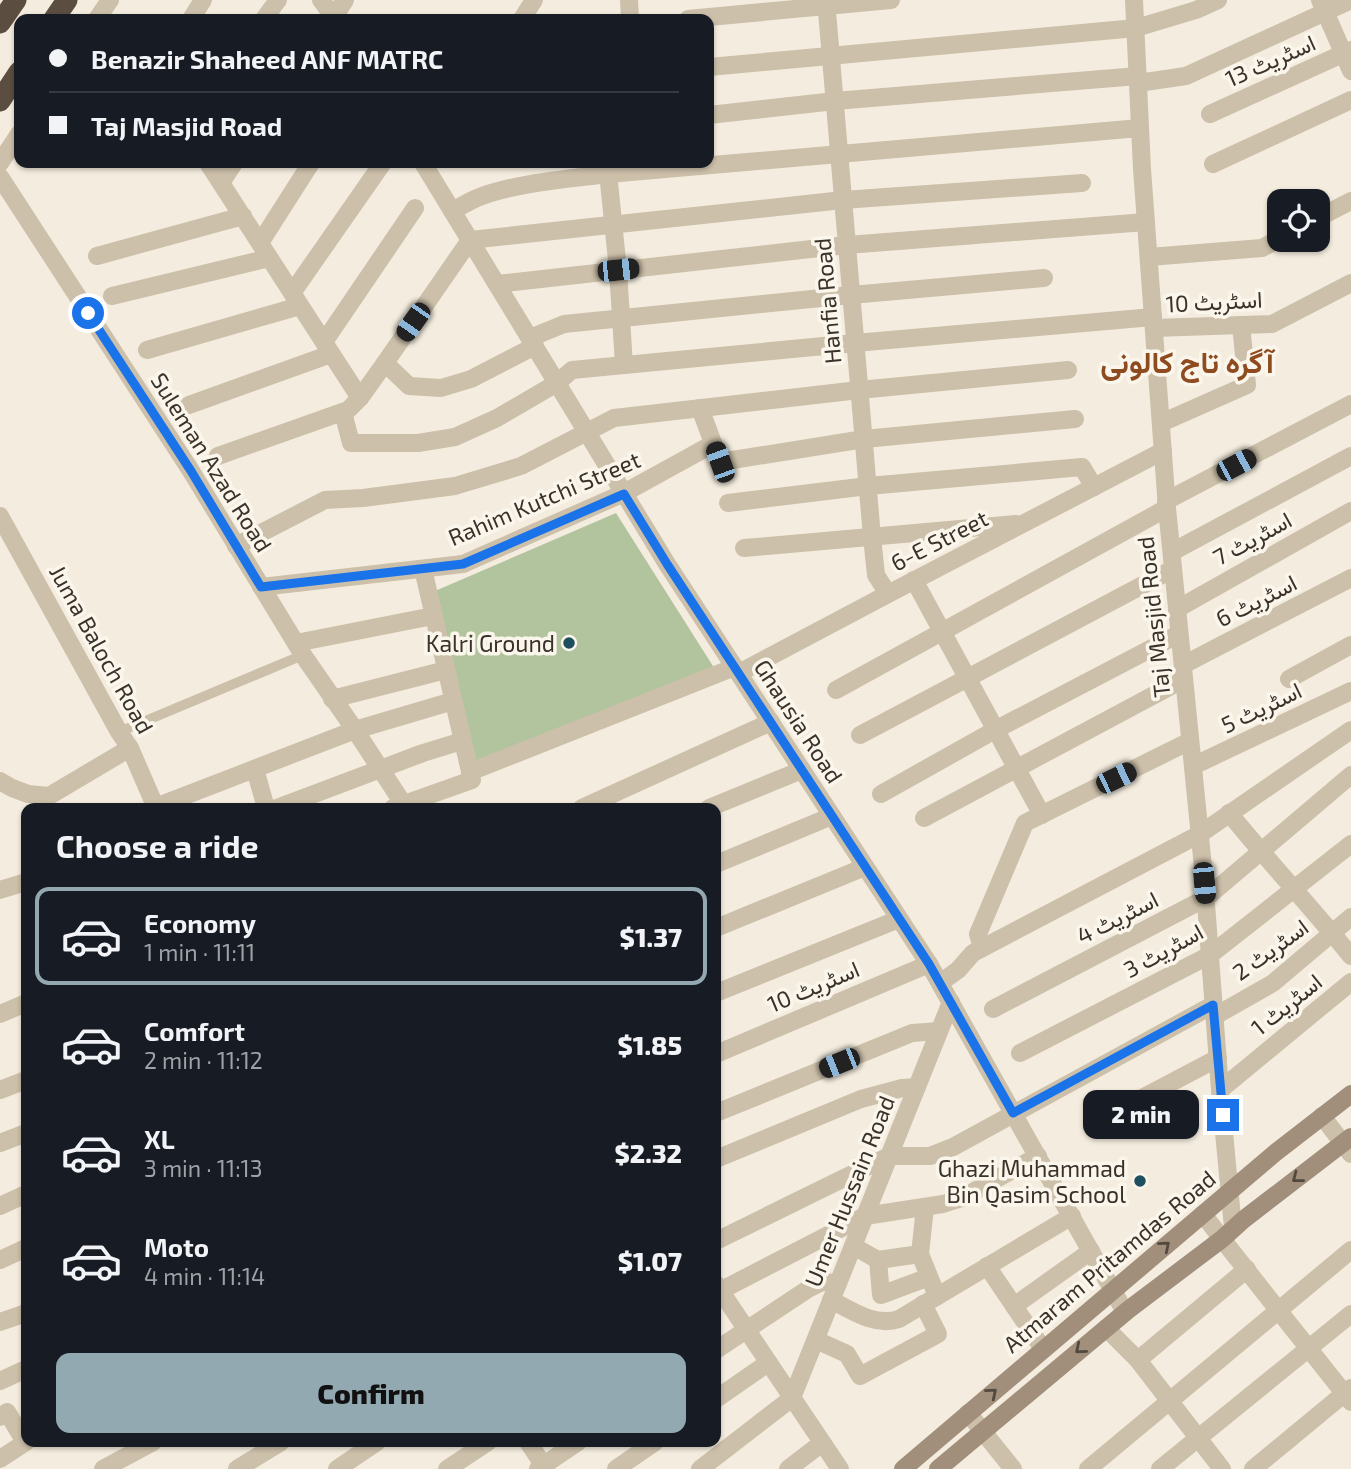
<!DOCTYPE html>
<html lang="en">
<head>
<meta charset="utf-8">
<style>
	body { margin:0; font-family:"Exo 2",Vazirmatn,sans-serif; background:#242831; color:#f1f3f6; height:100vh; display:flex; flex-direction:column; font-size:26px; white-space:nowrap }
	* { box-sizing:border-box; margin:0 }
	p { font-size:23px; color:#9ea1a6 }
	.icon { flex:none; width:38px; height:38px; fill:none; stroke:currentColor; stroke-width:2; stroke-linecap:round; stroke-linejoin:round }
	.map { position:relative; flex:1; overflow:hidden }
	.side { position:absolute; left:21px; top:803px; width:700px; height:644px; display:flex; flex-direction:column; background:#171b24; border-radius:14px; box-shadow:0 2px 5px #0004 }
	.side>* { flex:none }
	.hud { position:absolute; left:14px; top:14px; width:700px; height:154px; border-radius:14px; box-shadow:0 2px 5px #0004; display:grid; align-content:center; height:154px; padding:0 35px; background:#171b24 }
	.tools { position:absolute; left:1267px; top:189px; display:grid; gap:14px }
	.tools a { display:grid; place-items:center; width:63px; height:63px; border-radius:14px; background:#171b24; box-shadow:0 2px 5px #0004; font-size:35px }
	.end { position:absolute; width:32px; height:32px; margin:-16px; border:9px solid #1a73e8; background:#fff; box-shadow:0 0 0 4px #fff }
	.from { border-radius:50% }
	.bubble { position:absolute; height:49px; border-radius:14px; background:#171b24; box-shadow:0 2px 5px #0004; font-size:23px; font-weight:800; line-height:49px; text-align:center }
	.car { position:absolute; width:21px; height:42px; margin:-21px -10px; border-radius:9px; box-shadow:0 0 5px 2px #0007; background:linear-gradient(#222 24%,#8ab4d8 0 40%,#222 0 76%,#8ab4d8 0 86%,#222 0) }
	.hud b { display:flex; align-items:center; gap:24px; height:66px; font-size:26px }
	.hud b+b { border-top:2px solid #363941 }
	.hud i { width:18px; height:18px; background:#f1f3f6 }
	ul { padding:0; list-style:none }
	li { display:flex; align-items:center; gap:21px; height:98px; margin:0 14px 10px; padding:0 21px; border:4px solid transparent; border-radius:14px }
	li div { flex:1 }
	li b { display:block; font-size:26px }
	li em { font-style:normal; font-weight:800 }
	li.current { border-color:#92a9b2 }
	li>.icon { width:63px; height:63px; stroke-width:1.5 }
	h2 { padding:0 35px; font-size:32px; line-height:84px }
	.primary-button { display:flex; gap:14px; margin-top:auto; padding:14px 35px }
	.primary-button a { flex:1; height:80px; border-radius:14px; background:#92a9b2; color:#111; font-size:28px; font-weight:800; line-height:80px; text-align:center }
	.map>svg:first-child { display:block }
	.green { fill:#b1c49e }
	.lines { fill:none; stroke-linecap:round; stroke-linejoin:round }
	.lane { stroke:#cdc0aa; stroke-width:10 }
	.street { stroke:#cdc0aa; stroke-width:18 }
	.secondary { stroke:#a18f7b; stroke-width:18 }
	.highway { stroke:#5b4d40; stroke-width:21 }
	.oneway { stroke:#54493e }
	.route { stroke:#1a73e8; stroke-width:9 }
	.poi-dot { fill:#1d4f5e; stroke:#fbf6ec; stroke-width:2.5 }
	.labels { text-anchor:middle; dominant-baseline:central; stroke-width:7; stroke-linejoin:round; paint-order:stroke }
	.street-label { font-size:23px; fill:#3a322a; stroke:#fbf6ec }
	.poi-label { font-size:23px; fill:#3a322a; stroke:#fbf6ec; text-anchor:end }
	.district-label { font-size:30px; font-weight:bold; fill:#8d4b1f; stroke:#fbf6ec }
</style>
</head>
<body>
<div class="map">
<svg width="1351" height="1469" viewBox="0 0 1351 1469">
	<rect width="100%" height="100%" fill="#f4eddf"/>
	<polygon class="green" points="616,513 718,674 470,773 428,594"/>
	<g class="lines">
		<polyline class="lane" points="119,732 303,655"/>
		<g class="street">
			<polyline points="321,0 335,19"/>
			<polyline points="629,0 630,19"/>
			<polyline points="826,0 872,537 876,575 888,594"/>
			<polyline points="1134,0 1142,169 1167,508 1204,877 1220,1090 1233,1228"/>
			<polyline points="1320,0 1351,71"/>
			<polyline points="334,17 345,0"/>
			<polyline points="97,19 110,0"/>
			<polyline points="191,19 203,0"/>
			<polyline points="264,19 278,0"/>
			<polyline points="522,19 534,0"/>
			<polyline points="688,19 891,0"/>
			<polyline points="709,67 1136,28 1196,10 1218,0"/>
			<polyline points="1138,83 1186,76 1351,0"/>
			<polyline points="1210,114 1351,50"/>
			<polyline points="709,115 835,101 1138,76"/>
			<polyline points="0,163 19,134"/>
			<polyline points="208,163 360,398"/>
			<polyline points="423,163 667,564 929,964 1125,1312"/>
			<polyline points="607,163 618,270 624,365"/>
			<polyline points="1213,164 1351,100"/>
			<polyline points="0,177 191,471 303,655 355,730 406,808"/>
			<polyline points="221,183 234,163"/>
			<path d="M452 211C460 207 468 202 477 198 514 183 568 179 608 174L1140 128"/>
			<polyline points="1318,218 1351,201"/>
			<polyline points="260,243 311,163"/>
			<polyline points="97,256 243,216"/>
			<polyline points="1149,257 1262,248 1279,239"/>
			<polyline points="497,284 847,245 1146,222"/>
			<polyline points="292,293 382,164"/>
			<polyline points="112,296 269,258"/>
			<polyline points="1154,328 1272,324 1351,283"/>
			<polyline points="530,338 564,324 851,295 1044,278"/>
			<polyline points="324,342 415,208"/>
			<polyline points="147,350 300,306"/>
			<polyline points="385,363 409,386 441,388 471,379 535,346"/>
			<polyline points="189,405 331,354"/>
			<polyline points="700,408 720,462 864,439 1075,419"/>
			<polyline points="343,412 351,443 418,443 455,437 497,418 557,383 572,370 855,343 1153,317"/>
			<polyline points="1161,423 1247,385 1241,325"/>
			<polyline points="218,456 348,410 360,398 385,363 470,240 843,200 1082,183"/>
			<polyline points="1166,501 1351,404"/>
			<polyline points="728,503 868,486 1082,467 1094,487"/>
			<polyline points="0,516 119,732 130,748 156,808"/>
			<polyline points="236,546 325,500 363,498 455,486 521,466 614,418 859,390 1068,370"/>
			<polyline points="744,548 1016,524"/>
			<polyline points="1172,552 1351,456"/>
			<polyline points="914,580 1042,815"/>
			<polyline points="261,587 463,564 624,493 713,444"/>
			<polyline points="1177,609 1351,511"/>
			<polyline points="296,643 433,616"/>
			<polyline points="1183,665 1351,578"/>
			<polyline points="739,673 888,594 1163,451"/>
			<polyline points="1289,679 1351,645"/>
			<polyline points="836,690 1167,508"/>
			<polyline points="332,699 446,670"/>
			<polyline points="860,735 1173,569"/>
			<polyline points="1193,766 1351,691"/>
			<polyline points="255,769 266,808"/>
			<polyline points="470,772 735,667"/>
			<polyline points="0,781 12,788 28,794 49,796 130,748"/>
			<polyline points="881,794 995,730 1179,634"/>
			<polyline points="153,808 355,730 453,701"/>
			<polyline points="277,808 423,753 462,741"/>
			<polyline points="393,808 472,780 423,569"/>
			<polyline points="582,808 771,722"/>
			<polyline points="709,808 802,770"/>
			<path d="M1229 813C1269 862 1312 908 1351 956"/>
			<polyline points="924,818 1184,679"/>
			<polyline points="716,864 832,816"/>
			<polyline points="0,890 26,882"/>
			<polyline points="716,928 865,867"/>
			<polyline points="982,948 978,934 1025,823 1190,741"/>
			<polyline points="940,983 958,970 973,953 1200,834 1351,730"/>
			<polyline points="716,993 899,919"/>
			<polyline points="993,1009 1206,898 1351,775"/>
			<polyline points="0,1014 26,1003"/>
			<polyline points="1215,1016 1273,983 1351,917"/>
			<polyline points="1020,1053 1210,955 1351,844"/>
			<polyline points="716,1054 929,964"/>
			<polyline points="0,1090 26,1080"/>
			<polyline points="1220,1090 1351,982"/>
			<polyline points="1127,1106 1218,1058"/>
			<polyline points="716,1113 912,1033 939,1031"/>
			<polyline points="1322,1116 1351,1154"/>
			<polyline points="0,1143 26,1133"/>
			<polyline points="716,1159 861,1099 902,1088 917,1087"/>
			<polyline points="0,1206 26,1194"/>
			<polyline points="925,1207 920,1254 937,1296"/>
			<polyline points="1203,1214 1222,1239 1351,1402"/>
			<polyline points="716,1241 889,1156 930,1156 953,1147 1213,1005"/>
			<polyline points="853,1246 878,1260 920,1254"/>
			<polyline points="0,1260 26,1248"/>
			<polyline points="878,1260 881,1295 929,1277"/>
			<polyline points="987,1266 1043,1349"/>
			<polyline points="716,1284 840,1469"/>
			<polyline points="716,1293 865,1216 943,1204 962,1198 1038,1156"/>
			<path d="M831 1300C852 1311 875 1327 899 1319L1072 1216"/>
			<polyline points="1014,1306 1091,1251"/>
			<polyline points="0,1322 26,1313"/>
			<polyline points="1106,1328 1138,1360 1222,1469"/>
			<polyline points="816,1340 847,1354 860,1376 938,1334 923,1304"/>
			<polyline points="716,1350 808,1289 822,1282 838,1283"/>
			<polyline points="1138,1360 1247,1269"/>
			<polyline points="0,1381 26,1369"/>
			<polyline points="716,1399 768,1363"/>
			<polyline points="968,1413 1013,1469"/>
			<polyline points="0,1417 7,1412 25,1442"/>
			<polyline points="528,1442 546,1469"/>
			<polyline points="0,1459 26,1442"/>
			<polyline points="103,1469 153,1442"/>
			<polyline points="237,1469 281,1442"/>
			<polyline points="337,1469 377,1442"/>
			<polyline points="447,1469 488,1442"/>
			<polyline points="538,1469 578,1442"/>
			<polyline points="616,1469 655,1442"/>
			<polyline points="700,1469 792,1398 951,1002"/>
			<polyline points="788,1469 822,1443"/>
			<polyline points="1088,1469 1351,1250"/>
			<polyline points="1160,1469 1351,1314"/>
			<polyline points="1253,1469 1351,1388"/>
		</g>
		<g class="secondary">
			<polyline points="903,1469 1275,1153 1351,1094"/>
			<polyline points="938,1469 1128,1310 1222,1239 1243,1220 1351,1137"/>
		</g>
		<g class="highway">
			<polyline points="54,19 67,0"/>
			<polyline points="0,23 16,0"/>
			<polyline points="0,101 19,72"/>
		</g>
	</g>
	<defs><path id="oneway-chevron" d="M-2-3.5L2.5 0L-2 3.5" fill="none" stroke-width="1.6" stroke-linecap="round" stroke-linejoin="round" transform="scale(1.75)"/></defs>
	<g class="oneway">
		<use href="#oneway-chevron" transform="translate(1297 1178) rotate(142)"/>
		<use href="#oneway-chevron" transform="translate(1165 1246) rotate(-40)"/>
		<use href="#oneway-chevron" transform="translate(1080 1349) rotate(140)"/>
		<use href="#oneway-chevron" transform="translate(992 1393) rotate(-40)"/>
	</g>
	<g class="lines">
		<polyline class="route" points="88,313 191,471 261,587 463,564 624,494 667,564 929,964 1013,1113 1213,1005 1223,1115"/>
	</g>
	<g class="poi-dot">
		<circle cx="569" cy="643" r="7"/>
		<circle cx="1140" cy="1181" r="7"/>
	</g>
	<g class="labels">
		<g class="street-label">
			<text transform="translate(1270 60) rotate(-24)">اسٹریٹ 13</text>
			<text transform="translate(827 301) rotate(-95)">Hanfia Road</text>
			<text transform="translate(1214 301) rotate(-3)">اسٹریٹ 10</text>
			<text transform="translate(212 462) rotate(58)">Suleman Azad Road</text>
			<text transform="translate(544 498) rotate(-23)">Rahim Kutchi Street</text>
			<text transform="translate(1252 538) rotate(-29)">اسٹریٹ 7</text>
			<text transform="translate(939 540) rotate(-27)">6-E Street</text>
			<text transform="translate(1256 600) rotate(-27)">اسٹریٹ 6</text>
			<text transform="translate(1153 617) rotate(-96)">Taj Masjid Road</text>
			<text transform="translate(102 649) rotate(61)">Juma Baloch Road</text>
			<text transform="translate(1261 707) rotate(-26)">اسٹریٹ 5</text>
			<text transform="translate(799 721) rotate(57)">Ghausia Road</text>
			<text transform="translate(1117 917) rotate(-27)">اسٹریٹ 4</text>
			<text transform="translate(1270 949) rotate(-36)">اسٹریٹ 2</text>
			<text transform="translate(1163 950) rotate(-29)">اسٹریٹ 3</text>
			<text transform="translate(813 986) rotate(-23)">اسٹریٹ 10</text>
			<text transform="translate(1286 1004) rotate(-39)">اسٹریٹ 1</text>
			<text transform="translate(849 1191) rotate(-68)">Umer Hussain Road</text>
			<text transform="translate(1109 1261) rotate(-40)">Atmaram Pritamdas Road</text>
		</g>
		<g class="poi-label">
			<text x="555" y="643">Kalri Ground</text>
			<text x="1126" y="1168">Ghazi Muhammad<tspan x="1126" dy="26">Bin Qasim School</tspan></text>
		</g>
		<g class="district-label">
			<text x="1187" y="361">آگرہ تاج کالونی</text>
		</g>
	</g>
</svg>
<div class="tools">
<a><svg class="icon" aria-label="locate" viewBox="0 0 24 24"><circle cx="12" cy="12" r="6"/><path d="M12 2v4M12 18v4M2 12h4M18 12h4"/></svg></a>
</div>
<i class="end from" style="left:88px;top:313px"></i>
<i class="end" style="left:1223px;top:1115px"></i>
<div class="bubble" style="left:1083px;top:1090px;width:116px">2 min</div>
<i class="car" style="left:618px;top:270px;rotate:84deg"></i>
<i class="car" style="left:413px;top:322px;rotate:215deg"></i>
<i class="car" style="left:720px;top:462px;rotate:340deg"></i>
<i class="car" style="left:1236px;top:465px;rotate:62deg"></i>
<i class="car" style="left:1116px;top:778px;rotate:64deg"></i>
<i class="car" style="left:1204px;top:883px;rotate:175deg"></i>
<i class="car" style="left:839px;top:1063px;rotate:248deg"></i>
<div class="hud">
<b><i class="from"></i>Benazir Shaheed ANF MATRC</b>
<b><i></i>Taj Masjid Road</b>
</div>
<section class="side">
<h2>Choose a ride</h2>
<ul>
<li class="current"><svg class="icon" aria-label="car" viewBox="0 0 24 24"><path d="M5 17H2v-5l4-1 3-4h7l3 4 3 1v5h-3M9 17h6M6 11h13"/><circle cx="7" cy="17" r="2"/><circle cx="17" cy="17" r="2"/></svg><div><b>Economy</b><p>1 min · 11:11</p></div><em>$1.37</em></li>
<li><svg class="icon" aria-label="car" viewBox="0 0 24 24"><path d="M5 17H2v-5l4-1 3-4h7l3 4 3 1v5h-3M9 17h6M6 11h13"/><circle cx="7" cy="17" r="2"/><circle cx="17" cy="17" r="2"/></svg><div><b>Comfort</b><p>2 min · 11:12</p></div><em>$1.85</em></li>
<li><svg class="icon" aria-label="car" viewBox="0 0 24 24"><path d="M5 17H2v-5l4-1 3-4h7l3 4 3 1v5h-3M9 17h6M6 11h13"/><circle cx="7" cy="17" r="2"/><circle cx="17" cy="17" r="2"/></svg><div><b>XL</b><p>3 min · 11:13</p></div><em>$2.32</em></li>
<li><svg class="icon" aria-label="car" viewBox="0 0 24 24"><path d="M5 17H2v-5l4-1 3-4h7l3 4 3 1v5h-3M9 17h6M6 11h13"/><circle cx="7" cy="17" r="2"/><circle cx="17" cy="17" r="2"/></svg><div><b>Moto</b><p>4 min · 11:14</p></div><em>$1.07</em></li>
</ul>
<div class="primary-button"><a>Confirm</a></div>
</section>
</div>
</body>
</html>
